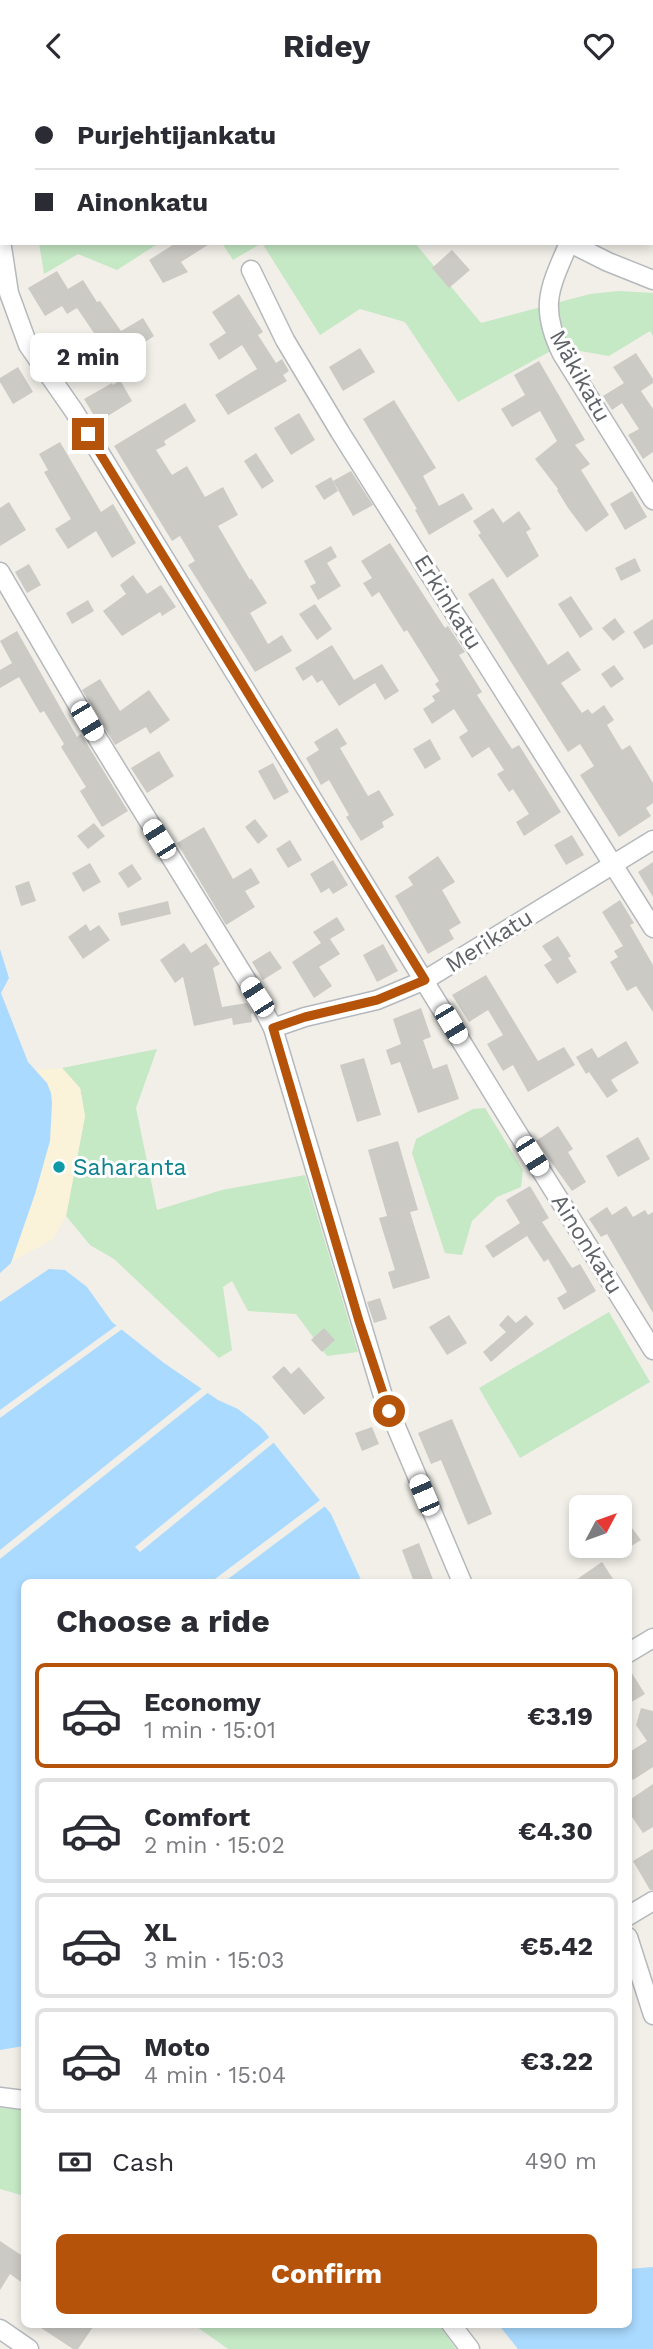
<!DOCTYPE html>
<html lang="en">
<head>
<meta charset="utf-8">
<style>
	body { margin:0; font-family:"Work Sans",sans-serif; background:#f2f2f3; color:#2b2b33; height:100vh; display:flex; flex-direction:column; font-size:26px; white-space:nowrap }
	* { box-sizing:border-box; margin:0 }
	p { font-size:23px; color:#7c7c81 }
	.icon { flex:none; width:38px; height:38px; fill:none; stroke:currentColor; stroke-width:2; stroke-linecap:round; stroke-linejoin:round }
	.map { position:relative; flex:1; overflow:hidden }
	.side { position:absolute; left:21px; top:1488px; width:611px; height:749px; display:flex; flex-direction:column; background:#fff; border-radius:10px; box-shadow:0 4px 10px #0003 }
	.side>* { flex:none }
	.guide { position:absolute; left:0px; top:0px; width:654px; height:154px; box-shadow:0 4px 10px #0003; display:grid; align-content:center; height:154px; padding:0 35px; background:#fff }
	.needle { width:46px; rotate:49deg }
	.tools { position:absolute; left:569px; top:1404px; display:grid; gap:14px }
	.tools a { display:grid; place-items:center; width:63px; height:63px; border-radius:10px; background:#fff; box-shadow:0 4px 10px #0003; font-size:35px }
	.end { position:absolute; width:32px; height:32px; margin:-16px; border:9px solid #b45309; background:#fff; box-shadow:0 0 0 4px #fff }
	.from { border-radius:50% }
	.bubble { position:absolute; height:49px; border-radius:10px; background:#fff; box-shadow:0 4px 10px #0003; font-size:23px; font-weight:700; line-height:49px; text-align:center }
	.car { position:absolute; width:21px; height:42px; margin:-21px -10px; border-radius:9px; box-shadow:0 0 5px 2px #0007; background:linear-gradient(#fff 24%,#345 0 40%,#fff 0 76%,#345 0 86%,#fff 0) }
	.guide b { display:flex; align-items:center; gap:24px; height:66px; font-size:26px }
	.guide b+b { border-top:2px solid #e1e1e2 }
	.guide i { width:18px; height:18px; background:#2b2b33 }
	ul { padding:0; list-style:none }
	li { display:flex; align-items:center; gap:21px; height:105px; margin:0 14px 10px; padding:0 21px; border:4px solid #e1e1e2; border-radius:10px }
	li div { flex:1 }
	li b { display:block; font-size:26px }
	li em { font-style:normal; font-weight:700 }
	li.on { border-color:#b45309 }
	li>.icon { width:63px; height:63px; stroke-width:1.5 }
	h2 { padding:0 35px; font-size:32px; line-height:84px }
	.pay { display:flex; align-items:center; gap:18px; height:77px; padding:0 35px; font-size:26px }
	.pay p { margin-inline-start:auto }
	.primary-button { display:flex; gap:14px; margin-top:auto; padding:14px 35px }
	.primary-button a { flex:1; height:80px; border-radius:10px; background:#b45309; color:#fff; font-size:28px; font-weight:700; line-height:80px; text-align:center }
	header { display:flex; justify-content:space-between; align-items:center; height:91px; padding:0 35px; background:#fff; font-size:32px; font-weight:700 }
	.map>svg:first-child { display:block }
	.green { fill:#c5e8c5 }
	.sand { fill:#fbf3d9 }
	.water { fill:#aadaff }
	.pier { fill:#f1efe8 }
	.building { fill:#cccac5 }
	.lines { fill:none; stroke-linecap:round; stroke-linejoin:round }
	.minor-casing { stroke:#b5b8bc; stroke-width:21 }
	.minor { stroke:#fff; stroke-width:18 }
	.route { stroke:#b45309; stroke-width:9 }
	.culture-dot { fill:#0f9aa8; stroke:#fff; stroke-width:2.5 }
	.labels { text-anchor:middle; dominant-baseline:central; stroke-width:6; stroke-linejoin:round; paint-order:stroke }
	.street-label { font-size:23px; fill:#5f6368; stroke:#fff }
	.culture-label { font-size:23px; fill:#0d838f; stroke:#fff; text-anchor:start }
</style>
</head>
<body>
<header><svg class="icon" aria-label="back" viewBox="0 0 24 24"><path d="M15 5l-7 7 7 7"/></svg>Ridey<svg class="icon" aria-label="heart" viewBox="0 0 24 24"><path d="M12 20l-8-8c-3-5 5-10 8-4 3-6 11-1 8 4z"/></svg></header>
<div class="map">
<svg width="653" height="2258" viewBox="0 0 653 2258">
	<rect width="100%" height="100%" fill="#f1efe8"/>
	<g class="green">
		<polygon points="39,152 159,152 117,179 78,163 44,183"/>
		<polygon points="222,152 415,152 481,232 590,203 619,200 653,202 653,245 650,240 609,265 580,260 565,252 458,311 405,231 360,218 320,244 262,152 233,169"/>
		<polygon points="157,958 136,1017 157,1119 222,1099 305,1084 358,1261 327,1265 296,1223 248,1220 232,1190 223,1196 232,1259 219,1267 114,1168 90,1154 66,1125 85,1025 80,997 62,977"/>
		<polygon points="485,1017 523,1079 521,1096 497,1106 472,1130 462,1164 445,1162 412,1062 416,1048 473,1018"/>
		<polygon points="609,1221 650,1291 520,1367 479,1297"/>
		<polygon points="0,2017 24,2019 24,2102 21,2104 0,2098"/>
		<polygon points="193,2233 438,2233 456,2258 228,2258"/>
	</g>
	<polygon class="sand" points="62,977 80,997 85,1025 66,1125 53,1148 11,1171 35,1103 50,1050 47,992 34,979"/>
	<g class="water">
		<polygon points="0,858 9,887 1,902 28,971 47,992 51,1002 52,1012 50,1050 35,1103 11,1172 0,1182"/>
		<polygon points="49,1178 65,1179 87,1196 112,1231 164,1272 218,1309 238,1318 261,1336 331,1423 362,1491 24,1491 24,1955 0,1959 0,1211"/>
		<polygon points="653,2176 653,2258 518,2258 498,2233 628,2233 628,2178"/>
	</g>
	<g class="pier">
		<polygon points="120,1232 125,1236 0,1327 0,1319"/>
		<polygon points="205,1295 210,1300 0,1468 0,1459"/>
		<polygon points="272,1344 277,1349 140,1461 135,1456"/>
		<polygon points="323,1407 328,1413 224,1491 211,1491"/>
	</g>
	<g class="building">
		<polygon points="176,152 211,152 181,171 188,181 163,192 149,169"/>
		<polygon points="452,159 470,179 449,197 432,177"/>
		<polygon points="57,180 68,198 83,189 97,211 100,210 121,240 143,227 154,245 117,270 105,252 70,277 65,249 96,245 77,217 67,223 62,215 45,225 28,197"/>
		<polygon points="239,203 263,241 258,244 276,272 282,268 289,280 283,284 287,290 228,324 215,304 257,278 242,254 219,269 209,253 226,242 212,221"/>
		<polygon points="360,257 375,281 343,300 329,276"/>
		<polygon points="636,262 653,288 653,292 641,300 653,318 653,361 643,368 628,344 639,338 622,312 612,319 603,305 624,292 613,276"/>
		<polygon points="539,270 585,349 575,354 590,373 581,379 609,424 586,441 568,417 557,399 558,398 535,368 557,350 540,320 512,336 501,318 525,304 514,284"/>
		<polygon points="18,276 33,301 13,313 0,291 0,287"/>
		<polygon points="120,289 132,310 98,331 84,308 112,292 113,294"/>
		<polygon points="394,309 436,377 423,385 439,415 463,402 473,418 429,444 415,419 417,418 363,328"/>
		<polygon points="185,312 196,330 164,350 166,354 156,359 172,384 187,375 205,406 223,396 238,424 218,435 250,489 251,487 267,512 250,522 268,553 282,544 292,560 255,581 188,474 195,470 180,445 172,450 114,355"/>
		<polygon points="299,322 315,349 291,364 274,337"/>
		<polygon points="60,351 101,421 113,413 136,452 112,467 96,440 68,458 55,438 71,428 44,381 48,379 39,363"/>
		<polygon points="256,362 274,390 262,398 244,370"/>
		<polygon points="351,380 373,414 353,425 333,390"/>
		<polygon points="331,386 338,400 324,409 315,395"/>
		<polygon points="632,400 647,426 625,439 610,413"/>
		<polygon points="9,411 26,439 0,455 0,417"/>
		<polygon points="493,417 503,432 519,420 531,438 526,441 539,465 507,487 478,444 481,442 473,430"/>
		<polygon points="390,452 445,537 448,535 465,561 459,564 482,601 477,604 512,658 519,654 561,721 524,745 516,731 529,723 513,698 509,701 497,683 504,679 489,656 472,667 459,646 468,640 454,618 432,633 423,618 435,610 432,605 440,600 435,593 439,590 407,539 404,541 379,501 372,506 363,492 372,487 361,470"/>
		<polygon points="331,455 337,466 327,472 341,495 318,509 310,495 316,492 304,470"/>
		<polygon points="635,467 641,480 621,490 615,477"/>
		<polygon points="29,473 41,494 27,502 15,481"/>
		<polygon points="133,484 147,503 161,494 176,516 162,525 160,521 122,545 103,520 126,503 120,494"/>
		<polygon points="493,487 548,574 568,560 581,579 561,592 582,622 588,618 592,623 604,614 614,629 607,634 622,659 630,654 653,692 653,712 646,717 651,725 619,746 580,684 594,675 580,653 568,661 468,503"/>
		<polygon points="571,505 593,538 580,547 558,513"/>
		<polygon points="88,509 94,520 72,533 66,522"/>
		<polygon points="315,513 332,538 317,549 299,523"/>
		<polygon points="615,527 625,541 613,550 602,537"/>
		<polygon points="653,528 653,553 644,558 633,541"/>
		<polygon points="17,540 77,646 81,643 128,720 102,736 80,700 86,696 61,656 64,653 44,620 40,622 19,586 0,597 0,579 12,572 0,550"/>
		<polygon points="332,554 354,589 382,573 399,600 385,609 375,592 339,615 322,589 317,592 312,584 303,590 295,577"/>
		<polygon points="614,574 624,588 611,597 601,583"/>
		<polygon points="100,588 120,620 149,599 170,629 150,643 146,636 115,654 82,599"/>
		<polygon points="337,637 347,653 340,657 368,705 379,699 394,724 382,731 384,736 361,750 346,726 349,724 329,689 321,694 306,667 319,659 314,651"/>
		<polygon points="430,648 441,668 425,678 413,658"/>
		<polygon points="159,660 174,685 147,702 131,677"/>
		<polygon points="273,672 289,701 274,709 258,680"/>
		<polygon points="255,728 268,745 258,753 245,736"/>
		<polygon points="94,732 105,745 88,758 77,745"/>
		<polygon points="204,736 233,788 251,777 260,792 245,800 255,816 226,834 177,752"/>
		<polygon points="572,744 584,764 566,774 554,754"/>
		<polygon points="290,749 302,769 288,777 276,758"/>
		<polygon points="438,765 455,791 442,799 461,832 449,839 454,848 428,863 395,805 413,794 408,786"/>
		<polygon points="333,769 348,794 333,803 329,797 321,802 310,783"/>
		<polygon points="653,771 653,806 638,781"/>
		<polygon points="90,772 101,791 83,801 72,782"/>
		<polygon points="132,773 142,788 128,797 118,782"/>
		<polygon points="29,790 36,810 21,815 15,795"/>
		<polygon points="620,809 634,832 630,834 653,874 653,921 636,895 627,900 610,871 618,866 614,860 623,855 602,821"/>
		<polygon points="168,810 171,823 121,835 118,822"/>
		<polygon points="337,826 345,839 330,848 340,863 319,876 332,895 314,907 292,871 321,852 313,841"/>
		<polygon points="86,833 90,840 99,834 110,849 83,868 68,846"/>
		<polygon points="558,845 571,865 568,867 577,881 557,893 544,874 552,869 542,855"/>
		<polygon points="184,852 191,862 206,852 220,873 213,877 222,916 247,912 253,922 251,923 252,931 233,934 232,927 194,935 183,886 175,892 160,869"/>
		<polygon points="383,853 398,880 377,891 363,864"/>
		<polygon points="270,860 282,877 263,889 252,871"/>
		<polygon points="486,884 538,970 564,956 575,974 528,1001 513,974 503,980 487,953 503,944 488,919 469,931 452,904"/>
		<polygon points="421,917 431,946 423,949 433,978 447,973 459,1008 418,1022 400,971 391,974 386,959 401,953 393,928"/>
		<polygon points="626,950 639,972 611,989 618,1000 607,1007 589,981 586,983 576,966 592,957 598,967"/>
		<polygon points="364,967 381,1024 357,1031 340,974"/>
		<polygon points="558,1035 573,1058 568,1061 586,1091 572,1100 536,1050"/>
		<polygon points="638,1046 650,1068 618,1086 606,1065"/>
		<polygon points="398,1050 418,1119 410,1121 430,1187 393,1198 388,1181 395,1179 379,1127 387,1125 368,1059"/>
		<polygon points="530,1095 549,1127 542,1131 572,1177 580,1173 596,1200 564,1219 557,1207 567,1201 548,1168 544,1171 527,1145 493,1167 485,1155 520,1132 506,1109"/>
		<polygon points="626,1115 633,1126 645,1119 648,1124 653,1121 653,1222 607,1143 601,1146 589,1128 607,1116 612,1124"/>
		<polygon points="380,1207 387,1228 374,1232 367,1211"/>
		<polygon points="449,1224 467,1252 447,1264 429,1236"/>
		<polygon points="508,1224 516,1232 526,1224 534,1233 491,1271 483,1261 506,1241 499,1234"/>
		<polygon points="324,1237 335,1249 322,1261 311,1249"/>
		<polygon points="284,1275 291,1283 299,1276 325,1307 304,1324 272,1286"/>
		<polygon points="452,1328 492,1423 468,1434 441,1369 431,1373 418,1342"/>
		<polygon points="372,1336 379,1353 362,1360 355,1342"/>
		<polygon points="632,1437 641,1449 620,1462 620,1445"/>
		<polygon points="419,1452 434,1491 414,1491 402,1459"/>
		<polygon points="602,1471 615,1491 573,1491"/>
		<polygon points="628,1576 645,1603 628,1613"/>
		<polygon points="641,1617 653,1620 653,1676 633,1689 628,1682 628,1662 647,1650 636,1634"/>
		<polygon points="653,1693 653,1736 643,1742 628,1720 628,1710"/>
		<polygon points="653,1758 653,1799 650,1799 633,1770"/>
		<polygon points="0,2150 24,2166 24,2193 10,2183 0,2199"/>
		<polygon points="35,2233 95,2233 78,2258 73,2258"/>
	</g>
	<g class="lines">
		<defs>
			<g id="minor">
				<polyline points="424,0 425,2"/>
				<polyline points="0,143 9,202 28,254 74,320 504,1020 653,1259"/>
				<path d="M569 152C549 198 539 216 562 263L653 409"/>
				<polyline points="570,152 608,171 653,189"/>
				<polyline points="251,179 285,249 340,341 653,837"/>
				<polyline points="0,481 87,630 257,906 273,937 383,1305 462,1491"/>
				<polyline points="273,937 305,926 377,909 425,889 653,749"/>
				<polyline points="628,1562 653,1547"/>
				<polyline points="628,1825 653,1810"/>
				<polyline points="628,1846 653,1924"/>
				<polyline points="0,2006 24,2009"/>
				<polyline points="451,2233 470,2258"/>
				<polyline points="0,2238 29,2258"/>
			</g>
		</defs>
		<use href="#minor" class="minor-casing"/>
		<use href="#minor" class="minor"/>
	</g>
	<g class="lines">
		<polyline class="route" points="88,343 425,889 377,909 305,926 273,937 359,1230 389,1320"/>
	</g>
	<circle class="culture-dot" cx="59" cy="1076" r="7"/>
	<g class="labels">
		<g class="street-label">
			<text transform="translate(580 285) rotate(61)">Mäkikatu</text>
			<text transform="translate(448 511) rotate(58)">Erkinkatu</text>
			<text transform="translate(489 850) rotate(-32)">Merikatu</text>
			<text transform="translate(587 1153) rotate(58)">Ainonkatu</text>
		</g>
		<g class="culture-label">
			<text x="73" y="1076">Saharanta</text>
		</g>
	</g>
</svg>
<div class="tools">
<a><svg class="needle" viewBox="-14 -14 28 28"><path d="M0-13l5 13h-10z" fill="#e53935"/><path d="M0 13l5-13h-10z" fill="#7c7c81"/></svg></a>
</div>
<i class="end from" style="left:389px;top:1320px"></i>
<i class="end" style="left:88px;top:343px"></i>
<div class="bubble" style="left:30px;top:242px;width:116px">2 min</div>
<i class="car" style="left:87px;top:630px;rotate:149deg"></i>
<i class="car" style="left:159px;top:748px;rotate:328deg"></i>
<i class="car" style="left:257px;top:906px;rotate:327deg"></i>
<i class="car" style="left:451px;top:933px;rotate:149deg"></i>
<i class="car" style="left:532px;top:1065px;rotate:148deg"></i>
<i class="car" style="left:424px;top:1404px;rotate:337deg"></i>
<div class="guide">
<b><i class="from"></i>Purjehtijankatu</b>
<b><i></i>Ainonkatu</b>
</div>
<section class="side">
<h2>Choose a ride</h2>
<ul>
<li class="on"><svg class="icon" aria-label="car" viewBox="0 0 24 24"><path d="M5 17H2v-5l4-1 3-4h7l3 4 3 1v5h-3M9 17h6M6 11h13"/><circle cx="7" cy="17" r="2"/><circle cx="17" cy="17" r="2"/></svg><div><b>Economy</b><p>1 min · 15:01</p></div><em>€3.19</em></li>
<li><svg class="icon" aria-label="car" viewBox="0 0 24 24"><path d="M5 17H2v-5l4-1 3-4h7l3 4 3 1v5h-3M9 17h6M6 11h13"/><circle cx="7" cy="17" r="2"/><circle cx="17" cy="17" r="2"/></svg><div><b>Comfort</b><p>2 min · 15:02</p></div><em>€4.30</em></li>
<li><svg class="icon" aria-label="car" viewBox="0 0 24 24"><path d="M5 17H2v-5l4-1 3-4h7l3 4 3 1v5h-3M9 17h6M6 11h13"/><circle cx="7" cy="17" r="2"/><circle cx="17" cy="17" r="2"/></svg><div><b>XL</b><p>3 min · 15:03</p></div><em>€5.42</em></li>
<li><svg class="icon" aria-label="car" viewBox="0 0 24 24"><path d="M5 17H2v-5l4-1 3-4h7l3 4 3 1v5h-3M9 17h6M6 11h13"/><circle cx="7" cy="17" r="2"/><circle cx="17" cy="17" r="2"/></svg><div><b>Moto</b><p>4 min · 15:04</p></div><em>€3.22</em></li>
</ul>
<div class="pay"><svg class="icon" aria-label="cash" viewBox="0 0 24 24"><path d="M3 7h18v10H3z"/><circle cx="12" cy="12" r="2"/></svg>Cash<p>490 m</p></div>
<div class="primary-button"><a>Confirm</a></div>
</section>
</div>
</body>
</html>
